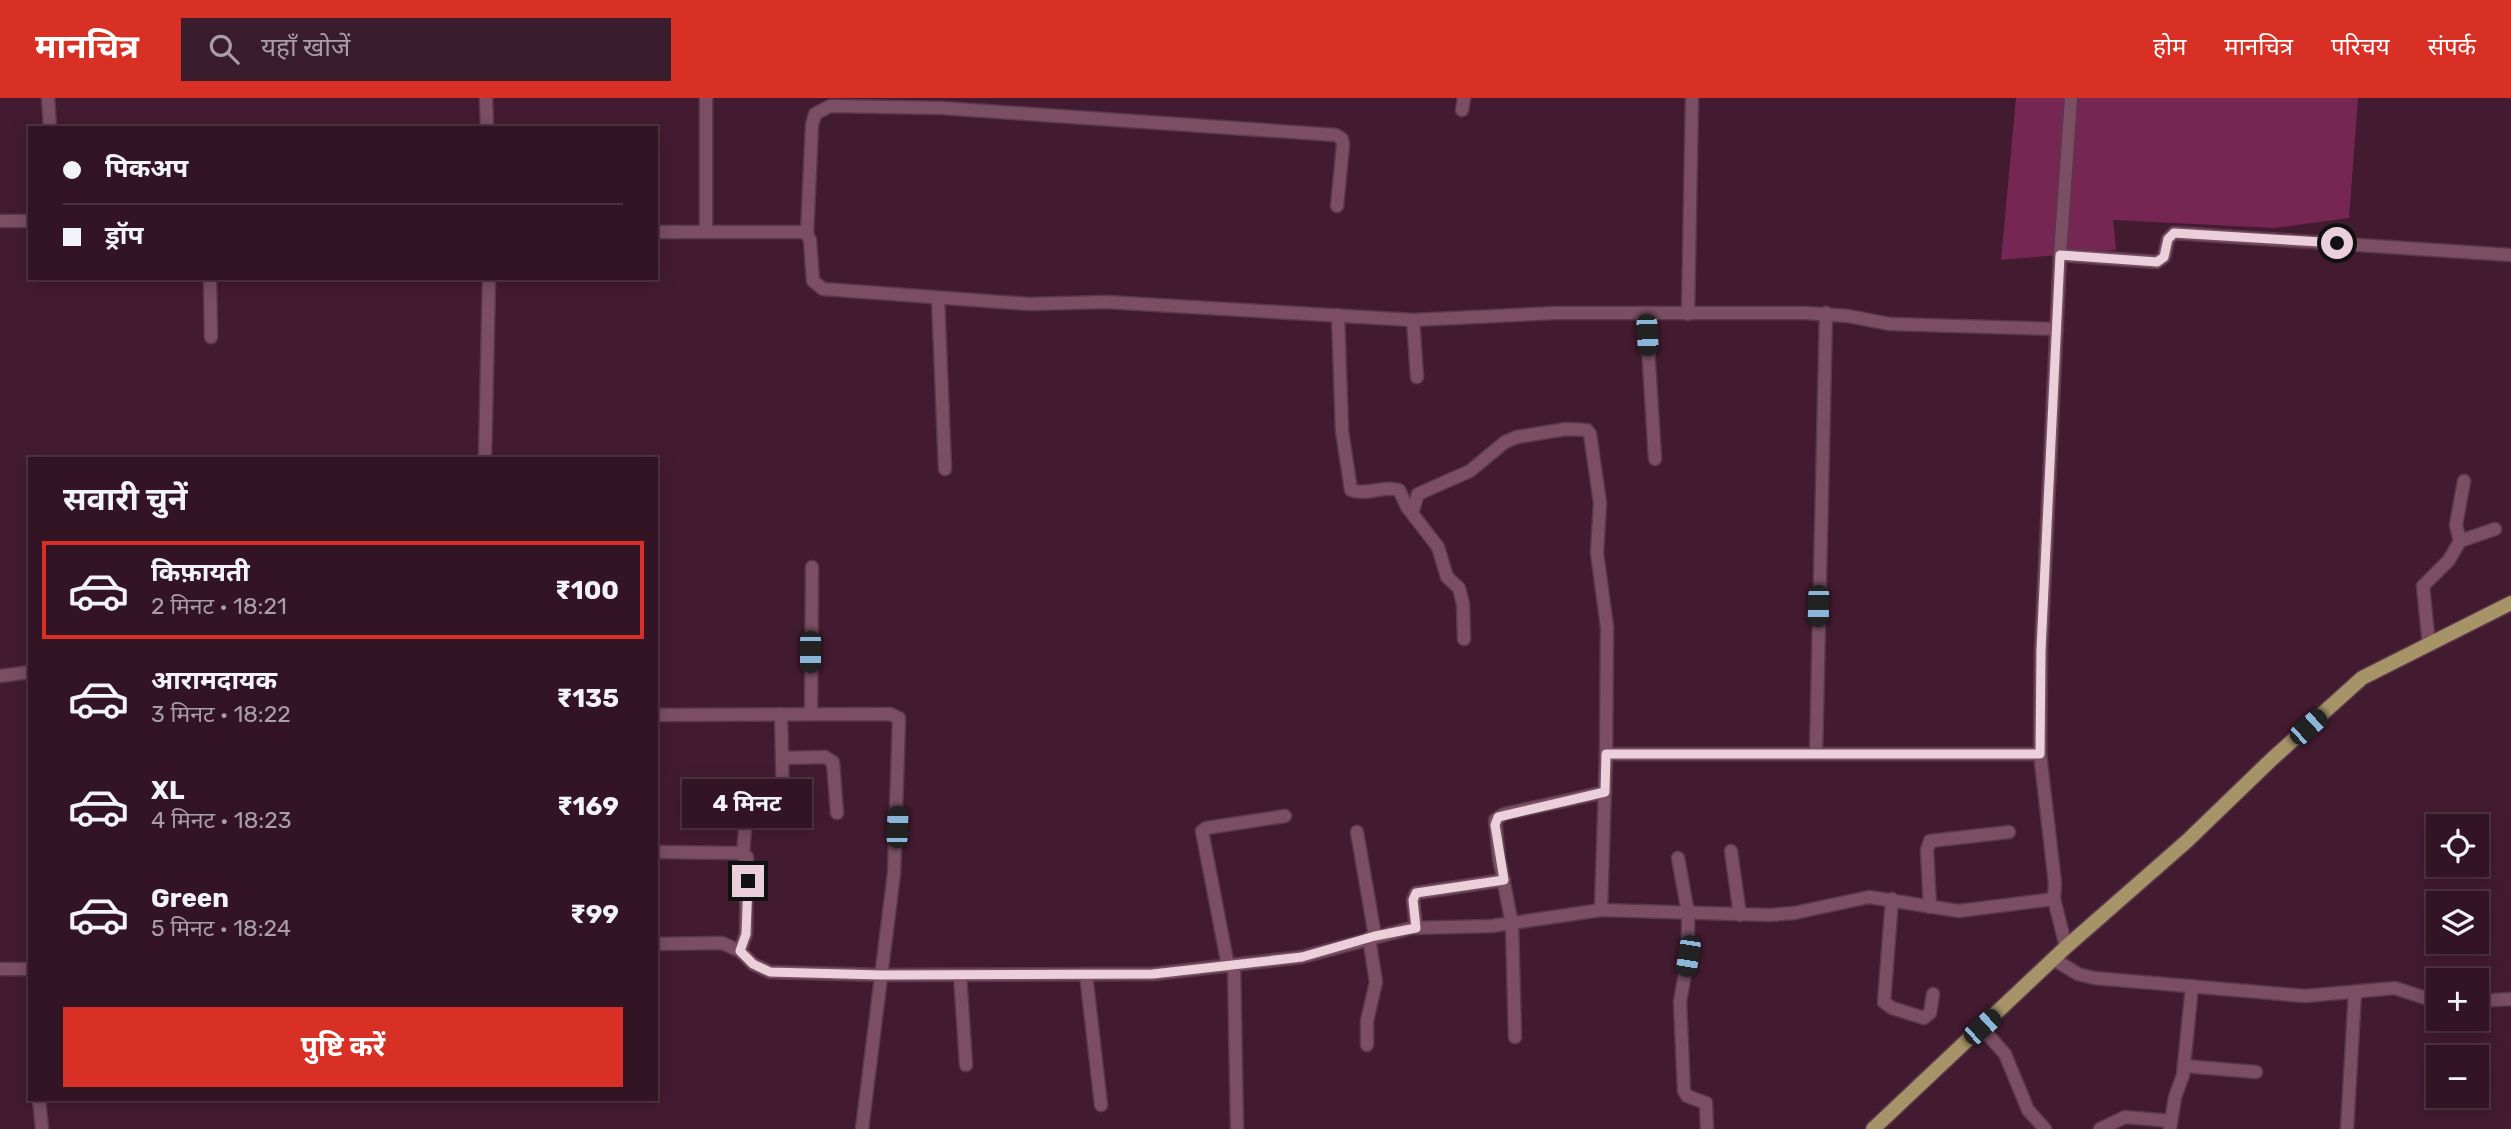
<!DOCTYPE html>
<html lang="hi">
<head>
<meta charset="utf-8">
<style>
	body { margin:0; font-family:Rubik,"Noto Sans Devanagari",sans-serif; background:#3a1d2c; color:#f1f3f6; height:100vh; display:flex; flex-direction:column; font-size:26px; white-space:nowrap }
	* { box-sizing:border-box; margin:0 }
	p { font-size:23px; color:#a89ea6 }
	.icon { flex:none; width:38px; height:38px; fill:none; stroke:currentColor; stroke-width:2; stroke-linecap:round; stroke-linejoin:round }
	.map { position:relative; flex:1; overflow:hidden }
	.drawer { position:absolute; left:28px; top:359px; width:630px; height:644px; display:flex; flex-direction:column; background:#321424; border-radius:0px; box-shadow:0 4px 18px #0003,0 0 0 2px #4d3341 }
	.drawer>* { flex:none }
	.banner { position:absolute; left:28px; top:28px; width:630px; height:154px; border-radius:0px; box-shadow:0 4px 18px #0003,0 0 0 2px #4d3341; display:grid; align-content:center; height:154px; padding:0 35px; background:#321424 }
	.buttons { position:absolute; left:2426px; top:716px; display:grid; gap:14px }
	.buttons a { display:grid; place-items:center; width:63px; height:63px; border-radius:0px; background:#321424; box-shadow:0 4px 18px #0003,0 0 0 2px #4d3341; font-size:35px }
	.end { position:absolute; width:32px; height:32px; margin:-16px; border:9px solid #ebd0dc; background:#111; box-shadow:0 0 0 4px #111 }
	.from { border-radius:50% }
	.bubble { position:absolute; height:49px; border-radius:0px; background:#321424; box-shadow:0 4px 18px #0003,0 0 0 2px #4d3341; font-size:23px; font-weight:700; line-height:49px; text-align:center }
	.car { position:absolute; width:21px; height:42px; margin:-21px -10px; border-radius:9px; box-shadow:0 0 5px 2px #0007; background:linear-gradient(#222 24%,#8ab4d8 0 40%,#222 0 76%,#8ab4d8 0 86%,#222 0) }
	.banner b { display:flex; align-items:center; gap:24px; height:66px; font-size:26px }
	.banner b+b { border-top:2px solid #4d3341 }
	.banner i { width:18px; height:18px; background:#f1f3f6 }
	ul { padding:0; list-style:none }
	li { display:flex; align-items:center; gap:21px; height:98px; margin:0 14px 10px; padding:0 21px; border:4px solid transparent; border-radius:0px }
	li div { flex:1 }
	li b { display:block; font-size:26px }
	li em { font-style:normal; font-weight:700 }
	li.current { border-color:#d93025 }
	li>.icon { width:63px; height:63px; stroke-width:1.5 }
	h2 { padding:0 35px; font-size:32px; line-height:84px }
	.button { display:flex; gap:14px; margin-top:auto; padding:14px 35px }
	.button a { flex:1; height:80px; border-radius:0px; background:#d93025; color:#fff; font-size:28px; font-weight:700; line-height:80px; text-align:center }
	header { display:flex; align-items:center; gap:42px; box-sizing:border-box; height:98px; padding:0 35px; background:#d93025; color:#fff }
	header strong { font-size:33px }
	nav { display:flex; gap:38px; margin-inline-start:auto; font-size:24px }
	.search { width:490px; height:63px; background:#3a1d2c; display:flex; align-items:center; gap:18px; box-sizing:border-box; padding:0 24px; border-radius:0px; color:#a89ea6; font-size:26px }
	.map>svg:first-child { display:block }
	.green { fill:#762653 }
	.lines { fill:none; stroke-linecap:round; stroke-linejoin:round }
	.minor-casing { stroke:#5a384b; stroke-width:15 }
	.major-casing { stroke:#5a384b; stroke-width:17 }
	.minor { stroke:#7b4e64; stroke-width:12 }
	.major { stroke:#a69468; stroke-width:14 }
	.route { stroke:#ebd0dc; stroke-width:9 }
</style>
</head>
<body>
<header>
<strong>मानचित्र</strong>
<div class="search"><svg class="icon" aria-label="search" viewBox="0 0 24 24"><circle cx="10" cy="10" r="6"/><path d="M15 15l6 6"/></svg>यहाँ खोजें</div>
<nav><a>होम</a><a>मानचित्र</a><a>परिचय</a><a>संपर्क</a></nav>
</header>
<div class="map">
<svg width="2511" height="1031" viewBox="0 0 2511 1031">
	<rect width="100%" height="100%" fill="#431b30"/>
	<polygon class="green" points="2016,0 2358,0 2349,120 2274,130 2113,122 2116,152 2001,162"/>
	<g class="lines">
		<defs>
			<g id="minor">
				<polyline points="48,0 50,30"/>
				<polyline points="486,0 487,30"/>
				<polyline points="706,0 706,133"/>
				<polyline points="1462,12 1464,0"/>
				<polyline points="0,123 30,123"/>
				<polyline points="656,134 801,134 807,136 810,142 813,183 823,191 1029,206 1106,204 1413,222 1555,215 1805,215 1848,218 1890,226 2057,231"/>
				<polyline points="807,136 812,27 815,16 830,8 941,10 1336,37 1342,41 1343,47 1337,108"/>
				<polyline points="2060,157 2157,164 2164,159 2168,141 2174,135 2511,157"/>
				<polyline points="210,180 211,239"/>
				<polyline points="938,200 945,371"/>
				<polyline points="1688,216 1692,0"/>
				<path d="M1338 217 1342 333 1351 392C1366 398 1384 387 1399 392L1407 409 1438 449 1447 479 1459 490 1463 506 1464 541"/>
				<polyline points="1646,217 1655,361"/>
				<polyline points="1413,222 1417,279"/>
				<polyline points="485,360 489,180"/>
				<polyline points="1412,415 1418,396 1470,373 1505,344 1517,339 1566,331 1587,332 1590,336 1600,405 1597,455 1607,529 1606,656 2040,656"/>
				<polyline points="2460,443 2456,427 2464,383"/>
				<polyline points="2429,547 2423,488 2449,462 2460,443 2495,431"/>
				<polyline points="0,578 30,574"/>
				<polyline points="811,616 812,469"/>
				<polyline points="656,617 890,616 899,620 894,775 862,1031"/>
				<polyline points="1816,655 1826,215"/>
				<polyline points="782,660 825,659 833,664 837,715"/>
				<polyline points="1357,734 1375,838"/>
				<polyline points="1731,753 1740,817"/>
				<polyline points="656,754 738,755 747,759 746,836 740,853"/>
				<polyline points="743,755 747,708 783,704 781,616"/>
				<polyline points="1678,760 1688,815 1688,858 1680,904 1684,993 1687,998 1706,1005 1707,1031"/>
				<polyline points="1892,801 1884,904 1892,910 1924,920 1930,915 1933,896"/>
				<polyline points="2054,801 2055,785 2040,656 2041,552 2060,157 2071,0"/>
				<polyline points="1930,809 1927,752 1930,743 2009,734"/>
				<polyline points="1601,812 1606,656"/>
				<polyline points="1416,829 1413,802 1416,795 1504,782"/>
				<polyline points="656,846 722,845 740,853 753,866 770,874 881,877 1153,876 1302,859 1411,830 1492,828 1601,812 1770,817 1794,815 1869,799 1959,813 2054,801 2066,849"/>
				<polyline points="2055,862 2078,876 2094,880 2305,898 2395,890 2438,904"/>
				<polyline points="1234,867 1237,1031"/>
				<polyline points="1228,868 1202,733 1206,730 1285,718"/>
				<polyline points="0,871 30,871"/>
				<polyline points="1086,876 1101,1007"/>
				<polyline points="960,877 966,967"/>
				<polyline points="2476,903 2511,901"/>
				<polyline points="1981,929 2005,956 2028,1012 2045,1031"/>
				<polyline points="1515,939 1512,826 1499,760 1495,722 1504,716 1605,694"/>
				<polyline points="1367,947 1367,923 1376,884 1369,840"/>
				<polyline points="2184,968 2256,974"/>
				<polyline points="39,1001 42,1031"/>
				<polyline points="2100,1031 2125,1019 2171,1023"/>
				<polyline points="2170,1031 2175,999 2183,977 2192,888"/>
				<polyline points="2347,1031 2355,894"/>
			</g>
			<polyline id="major" points="1873,1031 2066,849 2187,743 2272,661 2362,580 2511,505"/>
		</defs>
		<use href="#minor" class="minor-casing"/>
		<use href="#major" class="major-casing"/>
		<use href="#minor" class="minor"/>
		<use href="#major" class="major"/>
	</g>
	<g class="lines">
		<polyline class="route" points="748,783 746,836 740,853 753,866 770,874 881,877 1153,876 1302,859 1375,838 1416,830 1413,802 1416,795 1504,782 1495,727 1498,719 1605,694 1606,656 2040,656 2041,552 2060,157 2157,164 2164,159 2168,141 2174,135 2337,145"/>
	</g>
</svg>
<div class="buttons">
<a><svg class="icon" aria-label="locate" viewBox="0 0 24 24"><circle cx="12" cy="12" r="6"/><path d="M12 2v4M12 18v4M2 12h4M18 12h4"/></svg></a>
<a><svg class="icon" aria-label="layers" viewBox="0 0 24 24"><path d="M12 4l9 5-9 5-9-5zM3 14l9 5 9-5"/></svg></a>
<a>+</a>
<a>−</a>
</div>
<i class="end from" style="left:2337px;top:145px"></i>
<i class="end" style="left:748px;top:783px"></i>
<div class="bubble" style="left:682px;top:681px;width:130px">4 मिनट</div>
<i class="car" style="left:1647px;top:237px;rotate:177deg"></i>
<i class="car" style="left:1818px;top:508px;rotate:181deg"></i>
<i class="car" style="left:810px;top:554px;rotate:180deg"></i>
<i class="car" style="left:2308px;top:629px;rotate:48deg"></i>
<i class="car" style="left:897px;top:729px;rotate:2deg"></i>
<i class="car" style="left:1688px;top:858px;rotate:189deg"></i>
<i class="car" style="left:1982px;top:929px;rotate:48deg"></i>
<div class="banner">
<b><i class="from"></i>पिकअप</b>
<b><i></i>ड्रॉप</b>
</div>
<section class="drawer">
<h2>सवारी चुनें</h2>
<ul>
<li class="current"><svg class="icon" aria-label="car" viewBox="0 0 24 24"><path d="M5 17H2v-5l4-1 3-4h7l3 4 3 1v5h-3M9 17h6M6 11h13"/><circle cx="7" cy="17" r="2"/><circle cx="17" cy="17" r="2"/></svg><div><b>किफ़ायती</b><p>2 मिनट · 18:21</p></div><em>₹100</em></li>
<li><svg class="icon" aria-label="car" viewBox="0 0 24 24"><path d="M5 17H2v-5l4-1 3-4h7l3 4 3 1v5h-3M9 17h6M6 11h13"/><circle cx="7" cy="17" r="2"/><circle cx="17" cy="17" r="2"/></svg><div><b>आरामदायक</b><p>3 मिनट · 18:22</p></div><em>₹135</em></li>
<li><svg class="icon" aria-label="car" viewBox="0 0 24 24"><path d="M5 17H2v-5l4-1 3-4h7l3 4 3 1v5h-3M9 17h6M6 11h13"/><circle cx="7" cy="17" r="2"/><circle cx="17" cy="17" r="2"/></svg><div><b>XL</b><p>4 मिनट · 18:23</p></div><em>₹169</em></li>
<li><svg class="icon" aria-label="car" viewBox="0 0 24 24"><path d="M5 17H2v-5l4-1 3-4h7l3 4 3 1v5h-3M9 17h6M6 11h13"/><circle cx="7" cy="17" r="2"/><circle cx="17" cy="17" r="2"/></svg><div><b>Green</b><p>5 मिनट · 18:24</p></div><em>₹99</em></li>
</ul>
<div class="button"><a>पुष्टि करें</a></div>
</section>
</div>
</body>
</html>
